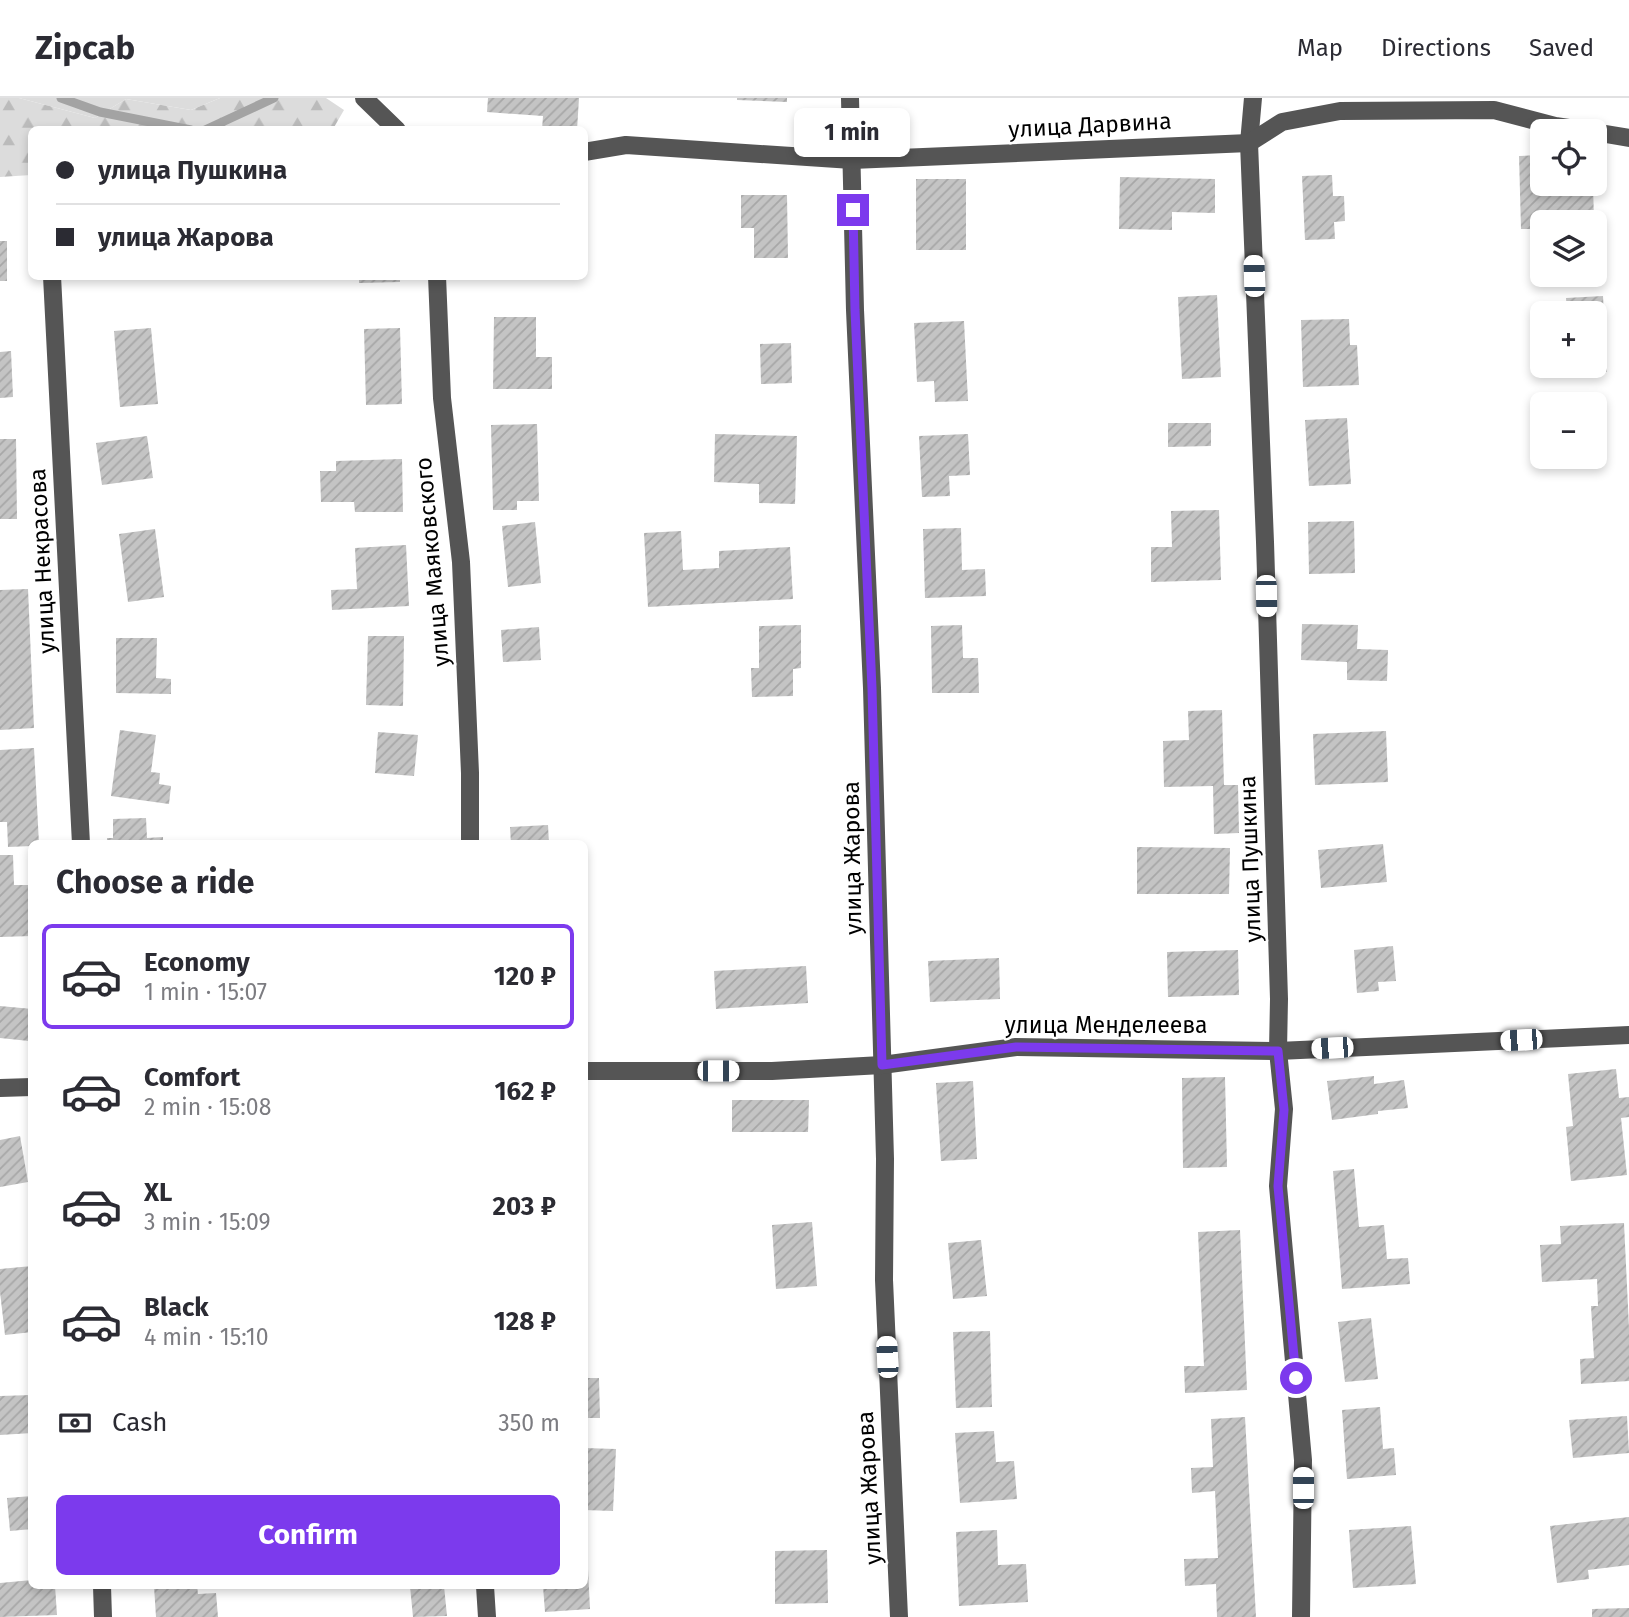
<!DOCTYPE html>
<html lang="en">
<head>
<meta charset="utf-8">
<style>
	body { margin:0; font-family:"Fira Sans",sans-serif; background:#f7f7f7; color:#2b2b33; height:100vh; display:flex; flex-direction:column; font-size:26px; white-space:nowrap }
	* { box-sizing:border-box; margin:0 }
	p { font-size:23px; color:#7c7c81 }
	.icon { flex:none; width:38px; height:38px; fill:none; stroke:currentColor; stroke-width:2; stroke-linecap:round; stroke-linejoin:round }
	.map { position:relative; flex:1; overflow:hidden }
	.drawer { position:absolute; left:28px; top:742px; width:560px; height:749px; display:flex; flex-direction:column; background:#fff; border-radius:10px; box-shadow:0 4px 10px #0003 }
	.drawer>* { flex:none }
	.banner { position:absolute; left:28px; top:28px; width:560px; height:154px; border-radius:10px; box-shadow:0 4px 10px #0003; display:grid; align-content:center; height:154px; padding:0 28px; background:#fff }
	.buttons { position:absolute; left:1530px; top:21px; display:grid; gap:14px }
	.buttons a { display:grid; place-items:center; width:77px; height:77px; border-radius:10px; background:#fff; box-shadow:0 4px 10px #0003; font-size:35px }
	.end { position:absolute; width:32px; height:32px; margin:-16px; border:9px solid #7c3aed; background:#fff; box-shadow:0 0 0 4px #fff }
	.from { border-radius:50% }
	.bubble { position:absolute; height:49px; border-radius:10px; background:#fff; box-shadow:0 4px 10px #0003; font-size:23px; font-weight:700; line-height:49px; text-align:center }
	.car { position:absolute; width:21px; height:42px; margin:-21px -10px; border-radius:9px; box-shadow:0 0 5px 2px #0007; background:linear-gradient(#fff 24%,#345 0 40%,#fff 0 76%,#345 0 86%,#fff 0) }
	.banner b { display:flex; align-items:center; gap:24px; height:66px; font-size:26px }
	.banner b+b { border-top:2px solid #e1e1e2 }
	.banner i { width:18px; height:18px; background:#2b2b33 }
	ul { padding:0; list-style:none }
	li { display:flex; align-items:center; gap:21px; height:105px; margin:0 14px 10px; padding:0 14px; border:4px solid transparent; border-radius:10px }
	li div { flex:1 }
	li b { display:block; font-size:26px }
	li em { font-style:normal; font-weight:700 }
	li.active { border-color:#7c3aed }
	li>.icon { width:63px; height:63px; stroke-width:1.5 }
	h2 { padding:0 28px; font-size:32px; line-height:84px }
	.pay { display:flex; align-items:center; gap:18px; height:77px; padding:0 28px; font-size:26px }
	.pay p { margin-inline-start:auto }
	.button { display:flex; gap:14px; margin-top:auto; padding:14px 28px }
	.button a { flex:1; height:80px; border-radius:10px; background:#7c3aed; color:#fff; font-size:28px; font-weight:700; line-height:80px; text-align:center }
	header { display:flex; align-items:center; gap:42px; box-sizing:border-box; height:98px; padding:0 35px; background:#fff; border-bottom:2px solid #e1e1e2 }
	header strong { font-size:33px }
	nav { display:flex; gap:38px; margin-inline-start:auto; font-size:24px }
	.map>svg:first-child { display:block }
	.grass { fill:#dcdcdc }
	.forest { fill:url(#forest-firs) }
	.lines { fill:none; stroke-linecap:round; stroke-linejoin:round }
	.stream { stroke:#a3a3a3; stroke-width:9 }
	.building { fill:url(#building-hatch) }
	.minor { stroke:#555; stroke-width:18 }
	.route { stroke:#7c3aed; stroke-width:9 }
	.labels { text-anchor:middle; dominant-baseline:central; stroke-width:5; stroke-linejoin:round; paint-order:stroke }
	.street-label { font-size:23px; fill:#000; stroke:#fff }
</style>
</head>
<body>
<header>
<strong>Zipcab</strong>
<nav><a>Map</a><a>Directions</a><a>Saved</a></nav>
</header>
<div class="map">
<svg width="1629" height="1519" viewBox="0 0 1629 1519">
	<defs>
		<pattern id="forest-firs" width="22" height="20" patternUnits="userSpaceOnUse" patternTransform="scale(1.75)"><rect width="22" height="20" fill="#dcdcdc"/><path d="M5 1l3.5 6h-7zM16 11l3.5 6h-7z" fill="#bbb"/></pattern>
		<pattern id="building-hatch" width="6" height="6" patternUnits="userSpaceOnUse" patternTransform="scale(1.75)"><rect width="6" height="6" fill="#c4c4c4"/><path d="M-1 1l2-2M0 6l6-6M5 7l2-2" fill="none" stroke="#a7a7a7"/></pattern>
	</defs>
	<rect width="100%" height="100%" fill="#fff"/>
	<polygon class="grass" points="19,0 220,0 191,12 126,1 95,20"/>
	<polygon class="forest" points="0,0 19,0 95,20 126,1 191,12 220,0 326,0 344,12 333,31 32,32 31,77 0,79"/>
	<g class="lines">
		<g class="stream">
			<polyline points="61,0 100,14 191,32"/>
			<polyline points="205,32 274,0"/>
		</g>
	</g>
	<g class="building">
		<polygon points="488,0 579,0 577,32 542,32 543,18 487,14"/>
		<polygon points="737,0 787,0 787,4 737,2"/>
		<polygon points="1542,57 1542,86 1593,86 1594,124 1542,124 1542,131 1521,131 1519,58"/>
		<polygon points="1332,77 1333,98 1344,98 1345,123 1334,124 1335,141 1305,142 1302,78"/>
		<polygon points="1120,79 1215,81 1215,115 1172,114 1172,132 1119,131"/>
		<rect x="916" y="81" width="50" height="71"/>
		<polygon points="741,97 787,97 788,160 754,160 754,130 741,130"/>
		<rect x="0" y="143" width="7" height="40"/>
		<polygon points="359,178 400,178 400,184 359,185"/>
		<polygon points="1217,197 1221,279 1182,281 1178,199"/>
		<polygon points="1603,198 1607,274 1552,277 1551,268 1594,268 1594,215 1567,215 1566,200"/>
		<polygon points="494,219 536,219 536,259 552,259 552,291 493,291"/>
		<polygon points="1349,221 1350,247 1357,247 1359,287 1303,289 1301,222"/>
		<polygon points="964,223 968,303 935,304 934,283 917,284 914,225"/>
		<polygon points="151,230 158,306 120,309 114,233"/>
		<polygon points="400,230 402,306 366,307 364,231"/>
		<polygon points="791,245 792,285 761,286 760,246"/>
		<polygon points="11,253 13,299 0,300 0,254"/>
		<rect x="1548" y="302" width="47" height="4"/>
		<rect x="1532" y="316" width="10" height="30"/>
		<polygon points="1347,320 1351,386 1309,388 1305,322"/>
		<polygon points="1168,325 1211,325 1211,348 1168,349"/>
		<polygon points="537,326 539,403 517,403 517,412 493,412 491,327"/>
		<polygon points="715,336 797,338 795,406 759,405 759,386 714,384"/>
		<polygon points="968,336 970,377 949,378 950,398 922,399 919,338"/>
		<polygon points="147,338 153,380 102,387 96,345"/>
		<polygon points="0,341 16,341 17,421 0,421"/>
		<rect x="1552" y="359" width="43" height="4"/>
		<polygon points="402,361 403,414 355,414 354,404 321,404 320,373 336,373 336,363"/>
		<polygon points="1219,412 1221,482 1151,484 1151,449 1172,449 1171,413"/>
		<polygon points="1354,423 1355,475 1309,476 1308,424"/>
		<polygon points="535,424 541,485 508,489 502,428"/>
		<polygon points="961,430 962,472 985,471 986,498 925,500 923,431"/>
		<polygon points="155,431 164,499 128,504 119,436"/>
		<polygon points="681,433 683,472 719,470 719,453 790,449 793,501 648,509 644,435"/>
		<polygon points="406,447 409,508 332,512 331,492 357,491 355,450"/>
		<polygon points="28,491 34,630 0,632 0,492"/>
		<polygon points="1302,526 1358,527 1357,551 1388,552 1387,583 1347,582 1347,564 1301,562"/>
		<polygon points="801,527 801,570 793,571 793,598 752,599 751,570 759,570 759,528"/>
		<polygon points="962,527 963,560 978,560 979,595 932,595 931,528"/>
		<polygon points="539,529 541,562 503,564 501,532"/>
		<polygon points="368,538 404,538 403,608 366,607"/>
		<polygon points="116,540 157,540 156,580 171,581 171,596 116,595"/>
		<polygon points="1222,612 1224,687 1238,687 1239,735 1214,736 1213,688 1164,689 1163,643 1189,642 1188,613"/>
		<polygon points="120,632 156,637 151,674 160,675 159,686 171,688 169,706 111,698"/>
		<polygon points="1386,633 1388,684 1315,687 1313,636"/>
		<polygon points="378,634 418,637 414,678 375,675"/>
		<polygon points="34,650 39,746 32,746 32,748 8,749 7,724 0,724 0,652"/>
		<polygon points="146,720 147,740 163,739 163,746 107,746 107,740 113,740 113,721"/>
		<polygon points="548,727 549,746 511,746 510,729"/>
		<polygon points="1383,746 1387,784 1321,790 1318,752"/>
		<polygon points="1137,749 1230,750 1229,796 1137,796"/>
		<polygon points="0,757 13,757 14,787 32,787 32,838 0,839"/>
		<polygon points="1393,848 1396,883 1378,884 1379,893 1357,895 1354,852"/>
		<polygon points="1238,852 1239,897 1168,899 1167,854"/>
		<polygon points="999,860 1000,901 930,904 928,863"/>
		<polygon points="806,868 808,905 716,911 714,873"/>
		<polygon points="0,908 32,911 29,943 0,940"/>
		<polygon points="1616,971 1619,1000 1629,999 1629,1019 1621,1020 1627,1077 1571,1083 1566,1029 1573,1028 1568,976"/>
		<polygon points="1374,978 1374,986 1404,982 1408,1010 1378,1013 1378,1016 1332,1022 1327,983"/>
		<polygon points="1225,979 1227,1069 1183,1070 1182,980"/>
		<polygon points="973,983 977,1061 941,1063 936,985"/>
		<polygon points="732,1002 809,1002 808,1034 732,1034"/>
		<polygon points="20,1038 28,1084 0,1089 0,1042"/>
		<polygon points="1354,1071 1359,1129 1384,1127 1387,1161 1408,1160 1410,1186 1342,1191 1333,1073"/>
		<polygon points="812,1124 817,1188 776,1191 772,1127"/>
		<polygon points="1624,1125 1629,1230 1629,1283 1581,1286 1580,1261 1594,1260 1591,1208 1598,1208 1597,1181 1542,1184 1540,1147 1561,1146 1560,1128"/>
		<polygon points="1240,1132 1247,1292 1185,1295 1184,1268 1204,1268 1198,1134"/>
		<polygon points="981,1142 987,1198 953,1201 948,1145"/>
		<polygon points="32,1168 32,1234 5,1237 0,1194 0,1171"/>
		<polygon points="1371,1220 1378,1281 1345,1284 1338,1224"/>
		<polygon points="990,1233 992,1309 956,1310 953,1234"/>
		<polygon points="584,1280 599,1280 600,1320 584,1320"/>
		<polygon points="32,1297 32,1335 0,1337 0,1298"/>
		<polygon points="1380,1309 1383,1351 1394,1350 1396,1377 1347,1381 1342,1312"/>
		<polygon points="1627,1318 1629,1355 1573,1360 1569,1322"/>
		<polygon points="1245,1319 1256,1519 1217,1519 1216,1486 1185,1488 1184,1461 1218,1460 1215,1393 1192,1395 1191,1370 1213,1369 1211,1321"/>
		<polygon points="994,1333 996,1364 1014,1363 1017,1401 960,1405 955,1335"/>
		<polygon points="584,1350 616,1351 613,1413 584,1412"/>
		<polygon points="32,1398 32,1431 10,1433 7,1400"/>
		<polygon points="1629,1419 1629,1467 1588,1472 1589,1481 1557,1485 1550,1428"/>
		<polygon points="1411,1428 1416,1486 1353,1490 1349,1432"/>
		<polygon points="997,1432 998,1467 1026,1466 1028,1504 959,1508 956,1434"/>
		<polygon points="827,1452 828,1505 775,1506 775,1453"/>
		<polygon points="588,1471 590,1511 545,1514 543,1488 584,1488 584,1472"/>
		<polygon points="32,1482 32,1488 55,1488 57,1517 0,1519 0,1485"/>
		<polygon points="154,1488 197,1488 198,1496 216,1495 218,1519 156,1519"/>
		<polygon points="410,1488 444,1488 447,1518 413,1519"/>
		<polygon points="1629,1510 1629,1519 1592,1519 1592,1511"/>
	</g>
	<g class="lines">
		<g class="minor">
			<polyline points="364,0 397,32"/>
			<polyline points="850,0 855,212 872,590 885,1061 884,1182 899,1519"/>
			<polyline points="1253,0 1249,45 1265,444 1279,901 1278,953 1284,1011 1278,1088 1303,1362 1301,1519"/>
			<polyline points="1594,34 1629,40"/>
			<polyline points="584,54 626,47 852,62 1249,45 1282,24 1340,13 1494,12 1555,28 1589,33"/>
			<polyline points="52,178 81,746"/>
			<polyline points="437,178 442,300 461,464 470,675 470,746"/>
			<polyline points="584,973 772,973 882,967 1016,949 1278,953 1629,937"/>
			<polyline points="0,990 32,989"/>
			<polyline points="102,1488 103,1519"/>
			<polyline points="485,1488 487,1519"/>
		</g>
	</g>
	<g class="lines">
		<polyline class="route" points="853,112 855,212 872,590 882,967 1016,949 1278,953 1284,1012 1278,1088 1296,1280"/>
	</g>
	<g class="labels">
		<g class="street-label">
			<text transform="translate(1090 27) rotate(-3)">улица Дарвина</text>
			<text transform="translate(42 463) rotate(-93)">улица Некрасова</text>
			<text transform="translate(432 464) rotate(-95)">улица Маяковского</text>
			<text transform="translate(852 760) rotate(-91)">улица Жарова</text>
			<text transform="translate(1250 761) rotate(-92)">улица Пушкина</text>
			<text x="1106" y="927">улица Менделеева</text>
			<text transform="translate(869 1390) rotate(-93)">улица Жарова</text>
		</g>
	</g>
</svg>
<div class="buttons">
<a><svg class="icon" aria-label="locate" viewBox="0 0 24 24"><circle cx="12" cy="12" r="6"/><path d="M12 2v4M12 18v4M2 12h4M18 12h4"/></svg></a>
<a><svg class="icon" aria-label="layers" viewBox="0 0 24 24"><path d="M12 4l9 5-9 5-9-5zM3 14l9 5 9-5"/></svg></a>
<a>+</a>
<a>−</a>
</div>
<i class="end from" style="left:1296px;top:1280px"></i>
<i class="end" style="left:853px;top:112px"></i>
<div class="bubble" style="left:794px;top:10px;width:116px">1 min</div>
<i class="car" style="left:1254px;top:178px;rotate:358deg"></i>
<i class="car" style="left:1266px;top:498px;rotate:179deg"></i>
<i class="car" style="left:1521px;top:942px;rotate:267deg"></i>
<i class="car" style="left:1332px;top:950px;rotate:267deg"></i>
<i class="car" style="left:718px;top:973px;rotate:90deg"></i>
<i class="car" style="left:887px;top:1259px;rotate:357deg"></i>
<i class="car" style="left:1303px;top:1390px;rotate:0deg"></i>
<div class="banner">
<b><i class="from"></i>улица Пушкина</b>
<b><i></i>улица Жарова</b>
</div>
<section class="drawer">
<h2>Choose a ride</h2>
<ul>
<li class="active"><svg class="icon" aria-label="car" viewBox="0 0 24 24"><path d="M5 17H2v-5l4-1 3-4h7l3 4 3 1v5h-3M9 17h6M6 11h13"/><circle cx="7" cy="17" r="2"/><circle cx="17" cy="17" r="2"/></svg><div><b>Economy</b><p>1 min · 15:07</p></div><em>120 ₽</em></li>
<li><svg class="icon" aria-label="car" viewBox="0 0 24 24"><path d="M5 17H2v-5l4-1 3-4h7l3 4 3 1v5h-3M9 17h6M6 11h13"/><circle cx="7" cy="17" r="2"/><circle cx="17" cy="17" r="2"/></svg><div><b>Comfort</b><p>2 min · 15:08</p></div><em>162 ₽</em></li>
<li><svg class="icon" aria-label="car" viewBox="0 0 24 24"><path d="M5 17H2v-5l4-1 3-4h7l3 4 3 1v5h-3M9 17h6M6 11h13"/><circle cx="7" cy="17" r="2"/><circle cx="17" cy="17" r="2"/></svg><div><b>XL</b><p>3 min · 15:09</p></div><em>203 ₽</em></li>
<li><svg class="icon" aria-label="car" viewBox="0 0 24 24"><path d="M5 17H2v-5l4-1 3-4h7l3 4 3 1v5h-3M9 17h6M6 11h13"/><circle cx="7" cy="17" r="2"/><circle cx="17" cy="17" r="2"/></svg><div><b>Black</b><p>4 min · 15:10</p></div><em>128 ₽</em></li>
</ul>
<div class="pay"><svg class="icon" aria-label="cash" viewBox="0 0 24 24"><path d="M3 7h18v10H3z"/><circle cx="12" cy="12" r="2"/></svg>Cash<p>350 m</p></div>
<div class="button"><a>Confirm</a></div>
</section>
</div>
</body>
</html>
